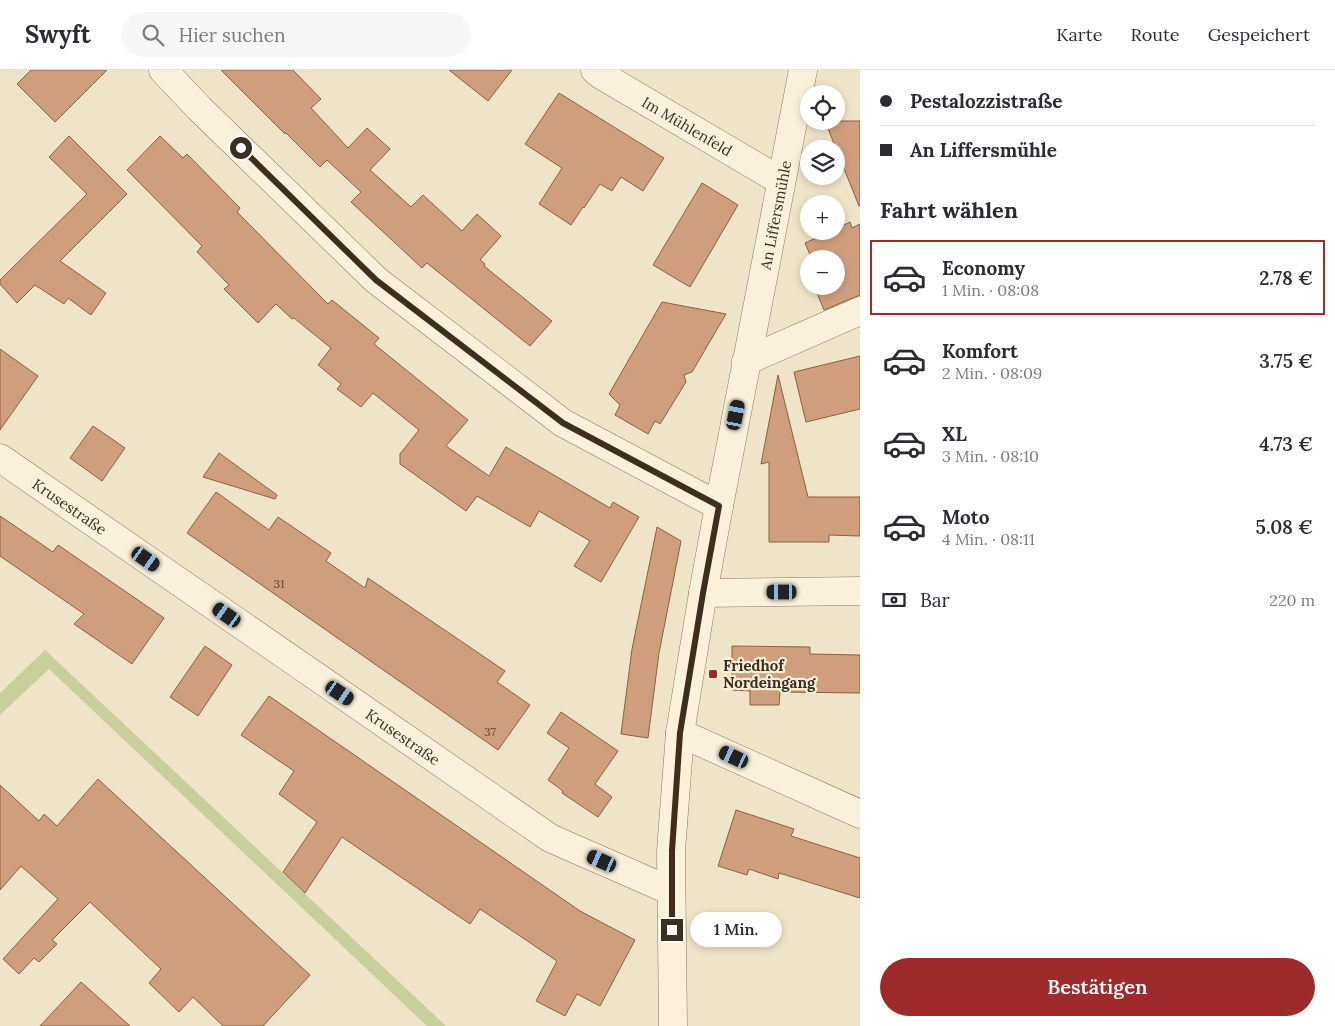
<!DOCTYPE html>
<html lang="de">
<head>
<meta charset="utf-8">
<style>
	body { margin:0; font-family:Lora,serif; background:#f7f7f7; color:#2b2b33; height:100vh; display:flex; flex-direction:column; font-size:19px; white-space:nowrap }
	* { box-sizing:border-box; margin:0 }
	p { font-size:16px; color:#7c7c81 }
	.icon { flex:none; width:28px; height:28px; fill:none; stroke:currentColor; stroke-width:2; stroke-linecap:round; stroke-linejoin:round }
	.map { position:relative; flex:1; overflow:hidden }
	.sheet { display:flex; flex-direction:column; background:#fff; width:475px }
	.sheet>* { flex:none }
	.hud { display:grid; align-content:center; height:110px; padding:0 20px; background:#fff }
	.controls { position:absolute; left:800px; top:15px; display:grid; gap:10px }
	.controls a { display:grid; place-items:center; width:45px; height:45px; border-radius:50%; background:#fff; box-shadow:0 2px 8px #0003; font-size:25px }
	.end { position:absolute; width:22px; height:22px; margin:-11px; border:6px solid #3d2e20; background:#fff; box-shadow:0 0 0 2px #fff }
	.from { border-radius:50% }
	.bubble { position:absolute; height:35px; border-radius:18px; background:#fff; box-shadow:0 2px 8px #0003; font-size:16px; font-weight:600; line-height:35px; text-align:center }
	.car { position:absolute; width:15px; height:30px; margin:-15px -8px; border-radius:6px; box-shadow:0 0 4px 1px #0007; background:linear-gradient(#222 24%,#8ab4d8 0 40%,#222 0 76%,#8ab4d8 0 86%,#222 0) }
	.hud b { display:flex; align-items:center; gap:18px; height:48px; font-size:19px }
	.hud b+b { border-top:1px solid #e1e1e2 }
	.hud i { width:12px; height:12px; background:#2b2b33 }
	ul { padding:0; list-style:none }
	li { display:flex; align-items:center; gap:15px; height:75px; margin:0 10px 8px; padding:0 10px; border:2px solid transparent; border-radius:0px }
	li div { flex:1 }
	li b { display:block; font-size:19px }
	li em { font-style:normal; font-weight:600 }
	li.on { border-color:#9e2a2b }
	li>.icon { width:45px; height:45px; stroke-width:1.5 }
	h2 { padding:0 20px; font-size:22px; line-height:60px }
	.pay { display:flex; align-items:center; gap:12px; height:55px; padding:0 20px; font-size:19px }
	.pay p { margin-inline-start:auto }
	.button { display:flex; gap:10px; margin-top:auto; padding:10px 20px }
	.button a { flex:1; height:58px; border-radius:30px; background:#9e2a2b; color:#fff; font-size:20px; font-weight:600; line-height:58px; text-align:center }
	header { display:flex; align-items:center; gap:30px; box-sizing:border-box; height:70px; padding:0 25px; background:#fff; border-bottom:1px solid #e1e1e2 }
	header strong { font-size:24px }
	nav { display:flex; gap:28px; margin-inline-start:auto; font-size:18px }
	.search { width:350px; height:45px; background:#f7f7f7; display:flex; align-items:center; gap:12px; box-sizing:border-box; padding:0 18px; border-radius:28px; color:#7c7c81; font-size:19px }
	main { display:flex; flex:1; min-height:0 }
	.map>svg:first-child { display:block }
	.green { fill:#c9cf9b }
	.building { fill:#cf9f7d; stroke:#8d5f41 }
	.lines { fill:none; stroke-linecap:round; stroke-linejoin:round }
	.minor-casing { stroke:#8d765c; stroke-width:29 }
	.minor { stroke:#faf1dc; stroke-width:28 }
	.route { stroke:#3d2e20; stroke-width:6 }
	.poi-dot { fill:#9e2a2b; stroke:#f7eed8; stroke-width:2 }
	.labels { text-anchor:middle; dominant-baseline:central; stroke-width:4.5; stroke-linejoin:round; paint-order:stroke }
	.number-label { font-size:12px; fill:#624a37 }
	.street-label { font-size:15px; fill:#3d2e20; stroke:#f7eed8 }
	.poi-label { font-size:15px; font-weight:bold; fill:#3d2e20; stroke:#f7eed8; text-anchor:start }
</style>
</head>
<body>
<header>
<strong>Swyft</strong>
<div class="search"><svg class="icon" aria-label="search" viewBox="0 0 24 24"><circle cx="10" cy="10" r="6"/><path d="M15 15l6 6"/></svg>Hier suchen</div>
<nav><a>Karte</a><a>Route</a><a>Gespeichert</a></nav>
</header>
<main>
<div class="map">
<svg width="860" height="956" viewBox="0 0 860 956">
	<rect width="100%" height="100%" fill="#f0e4c8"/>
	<polygon class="green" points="45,580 446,956 427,956 49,599 0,645 0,623"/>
	<g class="building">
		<polygon points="31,0 107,0 55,52 17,14"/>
		<polygon points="221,0 293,0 321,29 311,38 348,78 367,58 390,79 370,100 411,137 423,125 462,161 477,144 501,166 480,190 485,194 484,196 552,251 530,276 427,193 422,198 351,132 361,122 327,90 320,97 286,63 285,64"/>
		<polygon points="449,0 512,0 488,31"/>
		<polygon points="559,23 664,88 643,121 621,107 612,121 600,114 584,138 583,137 571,155 539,134 562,98 525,74"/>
		<polygon points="825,51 860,51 860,136 859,136"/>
		<polygon points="69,66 127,124 60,191 106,223 91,245 68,228 64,234 35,215 17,233 0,214 0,210 87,124 49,87"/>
		<polygon points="160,66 183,88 187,84 240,138 237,142 328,234 332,230 379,268 374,274 468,350 446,376 489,406 506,377 610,438 613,432 639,447 601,512 574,496 590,471 539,441 530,457 477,426 466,441 400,394 400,384 419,360 373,323 361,337 337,319 341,314 318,295 331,278 294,248 292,249 276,234 258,253 224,219 229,215 197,182 202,176 127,100"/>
		<polygon points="702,113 738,135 690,217 653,195"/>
		<polygon points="850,152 852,158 860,154 860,225 824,240 814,216 836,216 836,189 812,189 805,173 831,161 836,161 836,159"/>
		<polygon points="662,232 726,244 692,302 684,305 686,312 660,354 655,351 648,364 615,345 620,335 609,324"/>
		<polygon points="0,279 38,306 0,360"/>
		<polygon points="860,286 860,339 806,352 794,302"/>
		<polygon points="778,305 808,427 860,427 860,466 829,465 829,472 769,472 769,392 761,394"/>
		<polygon points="93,356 125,378 102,411 70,388"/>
		<polygon points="219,383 277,425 275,429 203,407"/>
		<polygon points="216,422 269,460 278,447 331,483 326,491 365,518 368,508 505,601 497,612 530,635 498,680 187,463"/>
		<polygon points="0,446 53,482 58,475 164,548 132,594 74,554 84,544 0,486"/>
		<polygon points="657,457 681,471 659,583 648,668 621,664 632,579"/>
		<polygon points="205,576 232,595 198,646 170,627"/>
		<polygon points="732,576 810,577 810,584 860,585 860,623 780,622 779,635 750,635 750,621 732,620"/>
		<polygon points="269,626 580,841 635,870 600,936 577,924 565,946 536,931 557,891 480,839 470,854 342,767 305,823 283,802 317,752 279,724 294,701 241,665"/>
		<polygon points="561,642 618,681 595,714 612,727 598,747 562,723 563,721 548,710 569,678 547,663"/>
		<polygon points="98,709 310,905 263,956 223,956 193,927 179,942 149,913 161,899 90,832 52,870 57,874 39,892 34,888 19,904 3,889 58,829 21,796 0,820 0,715 39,751 44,744 57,756"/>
		<polygon points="736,740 794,759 791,766 860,788 860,828 779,803 778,809 749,799 747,805 718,796"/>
		<polygon points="81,912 130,956 40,956"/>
	</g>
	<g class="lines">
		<defs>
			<g id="minor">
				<polyline points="163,0 200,39 376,210 563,353 719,436"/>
				<path id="s1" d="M595 0 601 5 781 111"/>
				<polyline points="746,291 860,241"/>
				<path id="s2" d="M0 388 550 768 671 821"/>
				<polyline points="703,523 860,521"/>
				<polyline points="680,663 860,744"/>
				<path id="s3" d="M673 956 671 781 680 663 703 523 719 436 803 0"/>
			</g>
		</defs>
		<use href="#minor" class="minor-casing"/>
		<use href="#minor" class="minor"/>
	</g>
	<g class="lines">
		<polyline class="route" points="241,78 376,210 563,353 719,436 703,523 680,663 672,781 672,860"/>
	</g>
	<rect class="poi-dot" x="708" y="599" width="10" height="10" rx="2.5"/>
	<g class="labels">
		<g class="number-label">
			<text x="279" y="513">31</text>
			<text x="490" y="661">37</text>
		</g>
		<g class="street-label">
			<text stroke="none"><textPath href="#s1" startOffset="108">Im Mühlenfeld</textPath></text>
			<text stroke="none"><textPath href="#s3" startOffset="820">An Liffersmühle</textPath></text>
			<text stroke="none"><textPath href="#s2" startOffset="85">Krusestraße</textPath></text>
			<text stroke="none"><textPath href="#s2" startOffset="490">Krusestraße</textPath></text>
		</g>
		<g class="poi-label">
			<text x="723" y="595">Friedhof<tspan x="723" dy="17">Nordeingang</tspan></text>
		</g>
	</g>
</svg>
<div class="controls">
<a><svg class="icon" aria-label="locate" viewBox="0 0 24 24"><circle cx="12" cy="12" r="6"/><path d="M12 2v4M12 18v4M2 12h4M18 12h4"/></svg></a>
<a><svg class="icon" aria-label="layers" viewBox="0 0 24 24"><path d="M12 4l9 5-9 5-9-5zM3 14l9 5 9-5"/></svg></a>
<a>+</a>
<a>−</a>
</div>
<i class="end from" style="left:241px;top:78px"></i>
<i class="end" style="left:672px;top:860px"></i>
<div class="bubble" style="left:690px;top:842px;width:92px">1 Min.</div>
<i class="car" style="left:736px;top:345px;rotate:11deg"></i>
<i class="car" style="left:146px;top:489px;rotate:125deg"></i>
<i class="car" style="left:782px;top:522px;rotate:270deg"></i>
<i class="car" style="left:227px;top:545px;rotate:305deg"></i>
<i class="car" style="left:340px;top:623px;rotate:124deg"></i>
<i class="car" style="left:734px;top:687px;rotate:295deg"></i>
<i class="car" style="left:602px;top:791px;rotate:294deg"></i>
</div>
<section class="sheet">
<div class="hud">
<b><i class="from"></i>Pestalozzistraße</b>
<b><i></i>An Liffersmühle</b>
</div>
<h2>Fahrt wählen</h2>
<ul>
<li class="on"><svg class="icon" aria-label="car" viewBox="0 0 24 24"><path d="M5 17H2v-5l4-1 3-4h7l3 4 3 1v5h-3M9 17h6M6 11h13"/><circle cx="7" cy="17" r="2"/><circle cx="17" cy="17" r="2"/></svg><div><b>Economy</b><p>1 Min. · 08:08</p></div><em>2.78 €</em></li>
<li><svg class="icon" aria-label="car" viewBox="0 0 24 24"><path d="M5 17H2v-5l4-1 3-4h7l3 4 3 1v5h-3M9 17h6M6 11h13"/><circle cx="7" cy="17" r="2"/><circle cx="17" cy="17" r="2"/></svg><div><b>Komfort</b><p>2 Min. · 08:09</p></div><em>3.75 €</em></li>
<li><svg class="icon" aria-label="car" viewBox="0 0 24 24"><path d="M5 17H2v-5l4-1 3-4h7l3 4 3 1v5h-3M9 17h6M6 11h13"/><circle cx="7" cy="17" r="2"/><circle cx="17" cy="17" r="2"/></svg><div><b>XL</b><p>3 Min. · 08:10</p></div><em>4.73 €</em></li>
<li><svg class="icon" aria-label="car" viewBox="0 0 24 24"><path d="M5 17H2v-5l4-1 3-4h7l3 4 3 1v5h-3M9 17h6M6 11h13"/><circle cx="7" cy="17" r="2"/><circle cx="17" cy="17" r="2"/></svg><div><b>Moto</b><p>4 Min. · 08:11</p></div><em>5.08 €</em></li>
</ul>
<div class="pay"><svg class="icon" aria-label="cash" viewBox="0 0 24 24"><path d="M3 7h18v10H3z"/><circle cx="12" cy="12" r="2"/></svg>Bar<p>220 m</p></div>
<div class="button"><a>Bestätigen</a></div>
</section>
</main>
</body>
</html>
